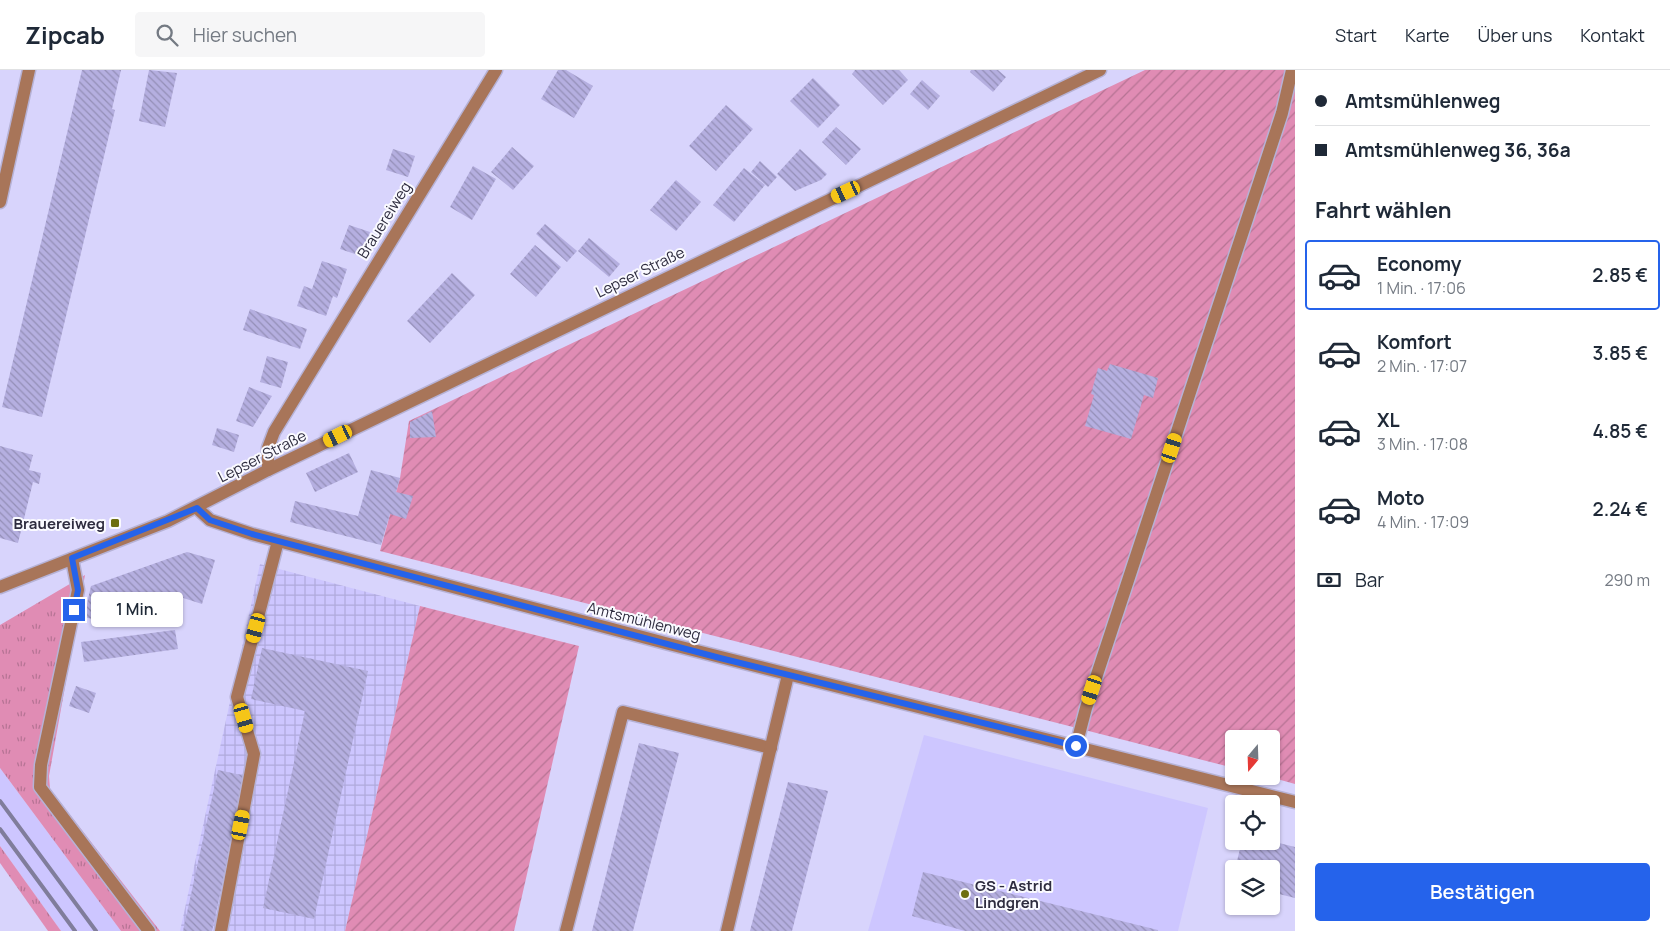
<!DOCTYPE html>
<html lang="de">
<head>
<meta charset="utf-8">
<style>
	body { margin:0; font-family:Manrope,sans-serif; background:#f6f6f7; color:#1f2937; height:100vh; display:flex; flex-direction:column; font-size:19px; white-space:nowrap }
	* { box-sizing:border-box; margin:0 }
	p { font-size:16px; color:#747a83 }
	.icon { flex:none; width:28px; height:28px; fill:none; stroke:currentColor; stroke-width:2; stroke-linecap:round; stroke-linejoin:round }
	.map { position:relative; flex:1; overflow:hidden }
	.sheet { display:flex; flex-direction:column; background:#fff; width:375px }
	.sheet>* { flex:none }
	.top-card { display:grid; align-content:center; height:110px; padding:0 20px; background:#fff }
	.needle { width:32px; rotate:199deg }
	.buttons { position:absolute; left:1225px; top:660px; display:grid; gap:10px }
	.buttons a { display:grid; place-items:center; width:55px; height:55px; border-radius:5px; background:#fff; box-shadow:0 1px 4px #0004; font-size:25px }
	.end { position:absolute; width:22px; height:22px; margin:-11px; border:6px solid #2563eb; background:#fff; box-shadow:0 0 0 2px #fff }
	.from { border-radius:50% }
	.bubble { position:absolute; height:35px; border-radius:5px; background:#fff; box-shadow:0 1px 4px #0004; font-size:16px; font-weight:600; line-height:35px; text-align:center }
	.car { position:absolute; width:15px; height:30px; margin:-15px -8px; border-radius:6px; box-shadow:0 0 4px 1px #0007; background:linear-gradient(#f5c518 24%,#345 0 40%,#f5c518 0 76%,#345 0 86%,#f5c518 0) }
	.top-card b { display:flex; align-items:center; gap:18px; height:48px; font-size:19px }
	.top-card b+b { border-top:1px solid #e0e1e3 }
	.top-card i { width:12px; height:12px; background:#1f2937 }
	ul { padding:0; list-style:none }
	li { display:flex; align-items:center; gap:15px; height:70px; margin:0 10px 8px; padding:0 10px; border:2px solid transparent; border-radius:5px }
	li div { flex:1 }
	li b { display:block; font-size:19px }
	li em { font-style:normal; font-weight:600 }
	li.active { border-color:#2563eb }
	li>.icon { width:45px; height:45px; stroke-width:1.5 }
	h2 { padding:0 20px; font-size:22px; line-height:60px }
	.pay { display:flex; align-items:center; gap:12px; height:55px; padding:0 20px; font-size:19px }
	.pay p { margin-inline-start:auto }
	.button { display:flex; gap:10px; margin-top:auto; padding:10px 20px }
	.button a { flex:1; height:58px; border-radius:5px; background:#2563eb; color:#fff; font-size:20px; font-weight:600; line-height:58px; text-align:center }
	header { display:flex; align-items:center; gap:30px; box-sizing:border-box; height:70px; padding:0 25px; background:#fff; border-bottom:1px solid #e0e1e3 }
	header strong { font-size:24px }
	nav { display:flex; gap:28px; margin-inline-start:auto; font-size:18px }
	.search { width:350px; height:45px; background:#f6f6f7; display:flex; align-items:center; gap:12px; box-sizing:border-box; padding:0 18px; border-radius:5px; color:#747a83; font-size:19px }
	main { display:flex; flex:1; min-height:0 }
	.map>svg:first-child { display:block }
	.built { fill:#cdc6ff }
	.industrial { fill:url(#industrial-grid) }
	.grass { fill:url(#grass-tufts) }
	.garden { fill:url(#garden-furrows) }
	.building { fill:url(#building-back-hatch) }
	.lines { fill:none; stroke-linecap:round; stroke-linejoin:round }
	.minor-casing { stroke:#b6b2d6; stroke-width:15 }
	.minor { stroke:#a87559; stroke-width:12 }
	.rail { stroke:#807d9b; stroke-width:4 }
	.route { stroke:#2563eb; stroke-width:6 }
	.poi-dot { fill:#6d6e10; stroke:#fafaff; stroke-width:2 }
	.labels { text-anchor:middle; dominant-baseline:central; stroke-width:4; stroke-linejoin:round; paint-order:stroke }
	.street-label { font-size:15px; fill:#2e2c3f; stroke:#fafaff }
	.poi-label { font-size:15px; font-weight:bold; fill:#2e2c3f; stroke:#fafaff; text-anchor:end }
</style>
</head>
<body>
<header>
<strong>Zipcab</strong>
<div class="search"><svg class="icon" aria-label="search" viewBox="0 0 24 24"><circle cx="10" cy="10" r="6"/><path d="M15 15l6 6"/></svg>Hier suchen</div>
<nav><a>Start</a><a>Karte</a><a>Über uns</a><a>Kontakt</a></nav>
</header>
<main>
<div class="map">
<svg width="1295" height="861" viewBox="0 0 1295 861">
	<defs>
		<pattern id="industrial-grid" width="8" height="8" patternUnits="userSpaceOnUse" patternTransform="scale(1.25)"><rect width="8" height="8" fill="#cdc6ff"/><path d="M0 4h8M4 0v8" fill="none" stroke="#b0aadc"/></pattern>
		<pattern id="grass-tufts" width="24" height="20" patternUnits="userSpaceOnUse" patternTransform="scale(1.25)"><rect width="24" height="20" fill="#e08cb4"/><path d="M3 7l-1-3M5 7V3M7 7l1-3M15 17l-1-3M17 17v-4M19 17l1-3" fill="none" stroke="#b67394"/></pattern>
		<pattern id="garden-furrows" width="10" height="10" patternUnits="userSpaceOnUse" patternTransform="scale(1.25)"><rect width="10" height="10" fill="#e08cb4"/><path d="M-1 1l2-2M0 10L10 0M9 11l2-2" fill="none" stroke="#b67394"/></pattern>
		<pattern id="building-back-hatch" width="6" height="6" patternUnits="userSpaceOnUse" patternTransform="scale(1.25)"><rect width="6" height="6" fill="#b5afe0"/><path d="M-1 5l2 2M0 0l6 6M5-1l2 2" fill="none" stroke="#948fb7"/></pattern>
	</defs>
	<rect width="100%" height="100%" fill="#d8d4fc"/>
	<g class="built">
		<polygon points="924,665 1208,738 1178,861 868,861"/>
		<polygon points="0,698 121,861 61,861 0,776"/>
	</g>
	<polygon class="industrial" points="260,494 420,536 345,861 180,861"/>
	<g class="grass">
		<polygon points="85,505 49,706 50,719 160,861 121,861 0,698 0,555"/>
		<polygon points="0,776 61,861 48,861 0,793"/>
	</g>
	<g class="garden">
		<polygon points="1145,0 1295,0 1295,714 1266,706 1271,706 1271,669 1234,669 1234,698 380,481 400,408 409,351"/>
		<polygon points="420,536 579,576 514,861 345,861"/>
	</g>
	<g class="building">
		<polygon points="82,0 121,0 112,39 115,40 42,347 2,337"/>
		<polygon points="149,0 177,3 165,57 139,51"/>
		<polygon points="558,0 566,0 593,16 574,48 541,29"/>
		<polygon points="855,0 899,0 908,10 883,35 852,4"/>
		<polygon points="971,0 998,0 1006,7 993,22 970,2"/>
		<polygon points="813,8 840,35 818,58 790,31"/>
		<polygon points="922,10 940,26 928,40 910,24"/>
		<polygon points="726,35 753,59 716,101 689,76"/>
		<polygon points="836,57 861,79 846,95 822,72"/>
		<polygon points="512,77 534,96 513,120 491,102"/>
		<polygon points="393,79 415,86 408,107 386,100"/>
		<polygon points="800,79 827,104 821,110 795,121 777,104"/>
		<polygon points="760,91 777,107 768,117 751,102"/>
		<polygon points="473,96 496,109 472,150 450,137"/>
		<polygon points="744,98 765,115 734,152 713,135"/>
		<polygon points="676,110 701,132 676,161 650,140"/>
		<polygon points="545,154 577,181 567,192 536,164"/>
		<polygon points="349,155 370,162 361,186 340,179"/>
		<polygon points="589,168 620,194 609,207 578,181"/>
		<polygon points="535,175 561,197 536,227 510,204"/>
		<polygon points="322,191 347,199 337,228 333,226 326,246 297,236 304,216 312,219"/>
		<polygon points="452,203 475,225 430,273 407,251"/>
		<polygon points="250,239 307,259 300,279 243,260"/>
		<polygon points="267,286 288,292 281,318 260,312"/>
		<polygon points="1110,294 1158,308 1153,328 1144,325 1131,369 1085,356 1094,325 1091,324 1098,298 1107,301"/>
		<polygon points="249,317 272,326 253,357 236,351"/>
		<polygon points="432,341 436,367 410,368 410,352"/>
		<polygon points="217,358 239,365 234,382 212,375"/>
		<polygon points="0,376 33,385 29,400 41,403 39,414 33,412 18,473 0,468"/>
		<polygon points="349,383 358,402 315,422 306,403"/>
		<polygon points="371,400 400,408 396,422 413,426 406,449 390,444 381,475 290,452 295,431 358,446"/>
		<polygon points="187,482 215,490 202,534 177,526 119,546 116,555 84,547 91,516"/>
		<polygon points="175,560 178,579 84,592 81,572"/>
		<polygon points="262,578 368,601 314,849 263,838 305,641 251,629"/>
		<polygon points="76,616 96,623 89,643 69,636"/>
		<polygon points="639,673 679,683 633,861 592,861"/>
		<polygon points="218,700 246,706 212,861 183,861"/>
		<polygon points="788,712 828,721 792,861 750,861"/>
		<polygon points="1242,771 1271,771 1295,777 1295,828 1271,822 1271,799 1235,799"/>
		<polygon points="923,802 1158,860 1158,861 965,861 912,846"/>
	</g>
	<g class="lines">
		<defs>
			<g id="minor">
				<polyline points="0,132 29,0"/>
				<polyline points="268,400 268,378 274,362 496,0"/>
				<polyline points="197,438 210,450 252,464 669,574 1295,732"/>
				<polyline points="72,489 78,520 41,695 40,717 149,861"/>
				<polyline points="0,517 168,451 268,400 1100,0"/>
				<polyline points="1076,676 1086,638 1282,43 1292,0"/>
				<polyline points="221,861 254,684 237,627 278,471"/>
				<polyline points="566,861 623,642 771,678"/>
				<polyline points="727,861 788,605"/>
			</g>
		</defs>
		<use href="#minor" class="minor-casing"/>
		<use href="#minor" class="minor"/>
		<g class="rail">
			<polyline points="0,731 96,861"/>
			<polyline points="0,759 75,861"/>
		</g>
	</g>
	<g class="lines">
		<polyline class="route" points="74,540 78,520 72,488 197,438 210,450 252,464 720,588 1076,676"/>
	</g>
	<g class="poi-dot">
		<rect x="110" y="448" width="10" height="10" rx="2.5"/>
		<circle cx="965" cy="824" r="5"/>
	</g>
	<g class="labels">
		<g class="street-label">
			<text transform="translate(384 150) rotate(-58)">Brauereiweg</text>
			<text transform="translate(640 202) rotate(-26)">Lepser Straße</text>
			<text transform="translate(262 386) rotate(-27)">Lepser Straße</text>
			<text transform="translate(644 551) rotate(14)">Amtsmühlenweg</text>
		</g>
		<g class="poi-label">
			<text x="105" y="453">Brauereiweg</text>
			<text x="975" y="815" text-anchor="start">GS - Astrid<tspan x="975" dy="17">Lindgren</tspan></text>
		</g>
	</g>
</svg>
<div class="buttons">
<a><svg class="needle" viewBox="-14 -14 28 28"><path d="M0-13l5 13h-10z" fill="#e53935"/><path d="M0 13l5-13h-10z" fill="#747a83"/></svg></a>
<a><svg class="icon" aria-label="locate" viewBox="0 0 24 24"><circle cx="12" cy="12" r="6"/><path d="M12 2v4M12 18v4M2 12h4M18 12h4"/></svg></a>
<a><svg class="icon" aria-label="layers" viewBox="0 0 24 24"><path d="M12 4l9 5-9 5-9-5zM3 14l9 5 9-5"/></svg></a>
</div>
<i class="end from" style="left:1076px;top:676px"></i>
<i class="end" style="left:74px;top:540px"></i>
<div class="bubble" style="left:91px;top:522px;width:92px">1 Min.</div>
<i class="car" style="left:846px;top:122px;rotate:245deg"></i>
<i class="car" style="left:338px;top:366px;rotate:244deg"></i>
<i class="car" style="left:1172px;top:378px;rotate:18deg"></i>
<i class="car" style="left:256px;top:558px;rotate:195deg"></i>
<i class="car" style="left:1092px;top:620px;rotate:198deg"></i>
<i class="car" style="left:244px;top:648px;rotate:164deg"></i>
<i class="car" style="left:241px;top:755px;rotate:11deg"></i>
</div>
<section class="sheet">
<div class="top-card">
<b><i class="from"></i>Amtsmühlenweg</b>
<b><i></i>Amtsmühlenweg 36, 36a</b>
</div>
<h2>Fahrt wählen</h2>
<ul>
<li class="active"><svg class="icon" aria-label="car" viewBox="0 0 24 24"><path d="M5 17H2v-5l4-1 3-4h7l3 4 3 1v5h-3M9 17h6M6 11h13"/><circle cx="7" cy="17" r="2"/><circle cx="17" cy="17" r="2"/></svg><div><b>Economy</b><p>1 Min. · 17:06</p></div><em>2.85 €</em></li>
<li><svg class="icon" aria-label="car" viewBox="0 0 24 24"><path d="M5 17H2v-5l4-1 3-4h7l3 4 3 1v5h-3M9 17h6M6 11h13"/><circle cx="7" cy="17" r="2"/><circle cx="17" cy="17" r="2"/></svg><div><b>Komfort</b><p>2 Min. · 17:07</p></div><em>3.85 €</em></li>
<li><svg class="icon" aria-label="car" viewBox="0 0 24 24"><path d="M5 17H2v-5l4-1 3-4h7l3 4 3 1v5h-3M9 17h6M6 11h13"/><circle cx="7" cy="17" r="2"/><circle cx="17" cy="17" r="2"/></svg><div><b>XL</b><p>3 Min. · 17:08</p></div><em>4.85 €</em></li>
<li><svg class="icon" aria-label="car" viewBox="0 0 24 24"><path d="M5 17H2v-5l4-1 3-4h7l3 4 3 1v5h-3M9 17h6M6 11h13"/><circle cx="7" cy="17" r="2"/><circle cx="17" cy="17" r="2"/></svg><div><b>Moto</b><p>4 Min. · 17:09</p></div><em>2.24 €</em></li>
</ul>
<div class="pay"><svg class="icon" aria-label="cash" viewBox="0 0 24 24"><path d="M3 7h18v10H3z"/><circle cx="12" cy="12" r="2"/></svg>Bar<p>290 m</p></div>
<div class="button"><a>Bestätigen</a></div>
</section>
</main>
</body>
</html>
